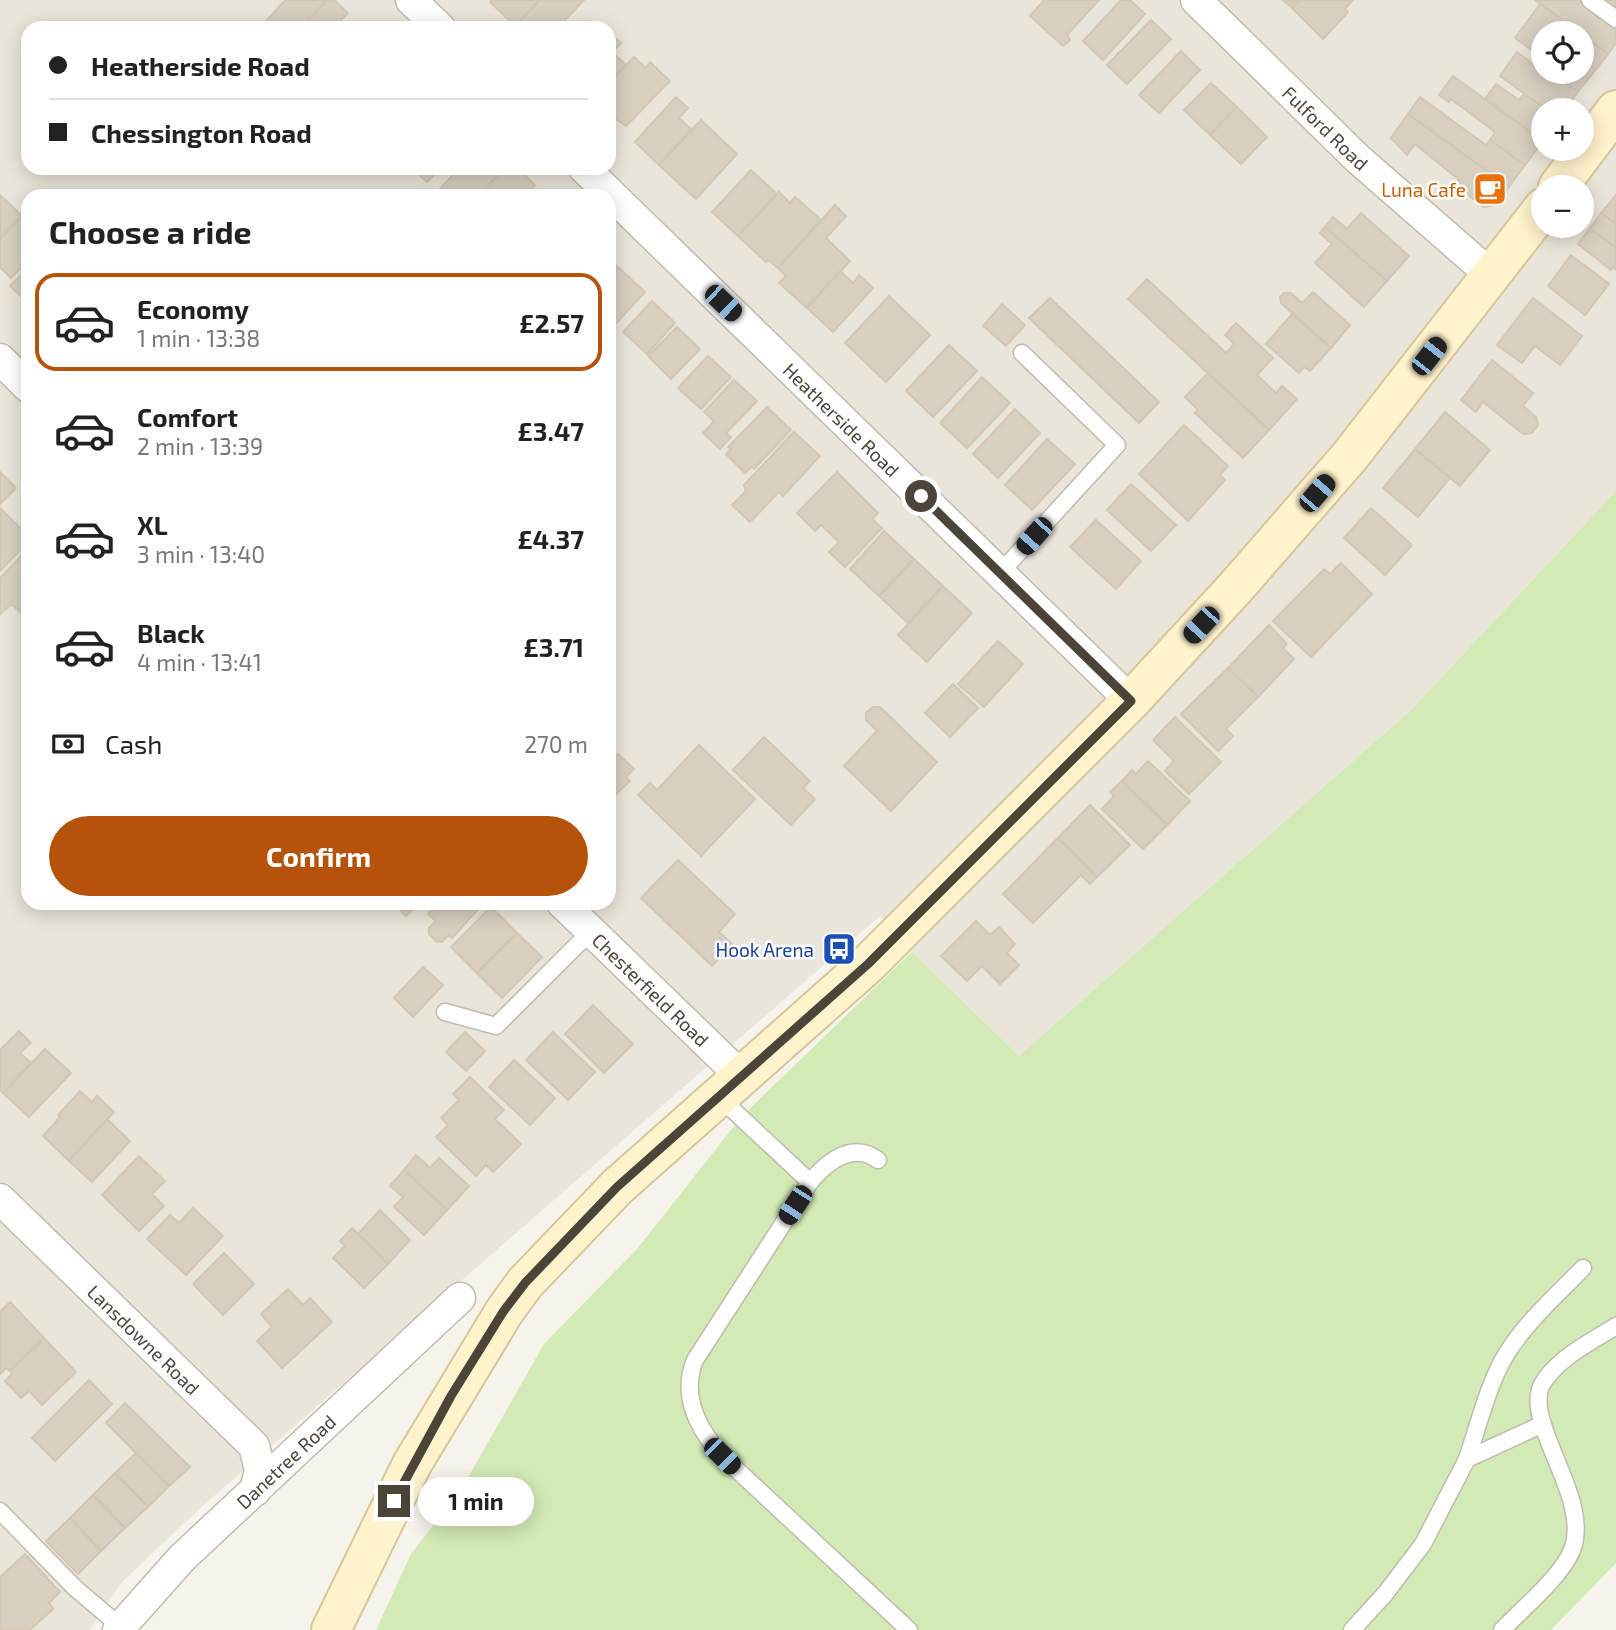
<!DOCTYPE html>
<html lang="en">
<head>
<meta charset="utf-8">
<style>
	body { margin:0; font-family:"Exo 2",sans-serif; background:#f2f2f2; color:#222; height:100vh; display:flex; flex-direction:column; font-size:26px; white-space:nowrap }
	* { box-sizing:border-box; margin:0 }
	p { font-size:23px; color:#767676 }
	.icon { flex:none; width:38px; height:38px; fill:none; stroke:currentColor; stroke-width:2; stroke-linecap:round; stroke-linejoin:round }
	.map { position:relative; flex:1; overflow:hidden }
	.drawer { position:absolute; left:21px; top:189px; width:595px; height:721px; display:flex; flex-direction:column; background:#fff; border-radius:21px; box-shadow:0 4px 18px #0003 }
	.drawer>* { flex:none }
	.banner { position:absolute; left:21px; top:21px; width:595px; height:154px; border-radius:21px; box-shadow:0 4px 18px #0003; display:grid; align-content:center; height:154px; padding:0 28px; background:#fff }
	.buttons { position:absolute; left:1531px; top:21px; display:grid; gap:14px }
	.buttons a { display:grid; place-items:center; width:63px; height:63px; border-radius:50%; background:#fff; box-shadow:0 4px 18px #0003; font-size:35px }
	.end { position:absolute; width:32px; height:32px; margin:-16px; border:9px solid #4b4439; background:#fff; box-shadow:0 0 0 4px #fff }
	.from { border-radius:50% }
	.bubble { position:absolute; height:49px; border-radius:24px; background:#fff; box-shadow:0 4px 18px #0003; font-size:23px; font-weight:700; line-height:49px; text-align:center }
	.car { position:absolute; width:21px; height:42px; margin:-21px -10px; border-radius:9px; box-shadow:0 0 5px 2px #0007; background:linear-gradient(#222 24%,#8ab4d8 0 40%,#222 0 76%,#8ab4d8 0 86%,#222 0) }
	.banner b { display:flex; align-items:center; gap:24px; height:66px; font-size:26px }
	.banner b+b { border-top:2px solid #e0e0e0 }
	.banner i { width:18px; height:18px; background:#222 }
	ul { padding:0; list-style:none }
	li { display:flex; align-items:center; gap:21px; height:98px; margin:0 14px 10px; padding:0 14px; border:4px solid transparent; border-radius:21px }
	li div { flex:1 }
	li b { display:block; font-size:26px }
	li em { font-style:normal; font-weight:700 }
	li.current { border-color:#b45309 }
	li>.icon { width:63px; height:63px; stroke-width:1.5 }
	h2 { padding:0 28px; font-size:32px; line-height:84px }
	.pay { display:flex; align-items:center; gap:18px; height:77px; padding:0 28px; font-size:26px }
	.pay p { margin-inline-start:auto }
	.cta { display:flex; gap:14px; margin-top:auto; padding:14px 28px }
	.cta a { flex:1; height:80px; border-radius:42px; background:#b45309; color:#fff; font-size:28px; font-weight:700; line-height:80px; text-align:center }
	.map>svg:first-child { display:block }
	.residential { fill:#eae5da; fill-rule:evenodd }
	.green { fill:#d2eab5 }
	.building { fill:#d8cfc1; stroke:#d3c7b4; stroke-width:2 }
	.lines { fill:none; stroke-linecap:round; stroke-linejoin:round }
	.service-casing { stroke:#c2bbae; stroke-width:19 }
	.minor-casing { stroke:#c2bbae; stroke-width:33 }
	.secondary-casing { stroke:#d6c79b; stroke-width:42 }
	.service { stroke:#fff; stroke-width:16 }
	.minor { stroke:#fff; stroke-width:30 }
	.secondary { stroke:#fff3cd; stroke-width:38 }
	.route { stroke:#4b4439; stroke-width:9 }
	.labels { text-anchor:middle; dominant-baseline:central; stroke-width:5; stroke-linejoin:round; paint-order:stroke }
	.street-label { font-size:19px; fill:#4b4439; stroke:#fff }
	.food-label { font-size:19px; fill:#c56008; stroke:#fff; text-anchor:end }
	.transit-label { font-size:19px; fill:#164399; stroke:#fff; text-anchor:end }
</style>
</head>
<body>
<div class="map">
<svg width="1616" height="1630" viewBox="0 0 1616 1630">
	<rect width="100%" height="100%" fill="#f6f3ec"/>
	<path class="residential" d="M0 0H1616V491L1411 710 1019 1056 912 952 880 916 197 1511 123 1581 89 1630H0ZM28 28H609V168H28ZM1544 33H1582V72H1544ZM1544 110H1582V149H1544ZM1544 187H1582V226H1544ZM28 196H609V903H28Z"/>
	<polygon class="green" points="1616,491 1616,1563 1551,1630 376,1630 411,1554 462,1488 544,1344 637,1249 742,1116 912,952 1019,1056 1411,710"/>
	<g class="building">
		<polygon points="285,0 327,0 301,28 264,28 262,26"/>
		<polygon points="327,0 334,0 348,13 334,28 301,28"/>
		<polygon points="492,0 540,0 515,26 490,2"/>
		<polygon points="540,0 554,1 584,0 558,28 517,28 515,26"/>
		<polygon points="1044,0 1099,0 1067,35 1070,40 1063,46 1030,16"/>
		<polygon points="1121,0 1130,0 1145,14 1103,60 1083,41"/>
		<polygon points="1283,0 1300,0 1292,8"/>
		<polygon points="1300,0 1353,0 1345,9 1348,12 1323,39 1292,8"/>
		<polygon points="1535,0 1616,0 1616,43 1608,54"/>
		<polygon points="1540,4 1580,33 1544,33 1544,67 1536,61 1540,56 1515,38"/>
		<polygon points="1151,20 1171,39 1127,84 1107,65"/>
		<polygon points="609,32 621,43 612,52 626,65 609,83"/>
		<polygon points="1582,35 1608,54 1578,92 1550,72 1582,72"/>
		<polygon points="1181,51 1200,70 1159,113 1139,95"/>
		<polygon points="1517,52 1537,67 1540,64 1544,67 1544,72 1550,72 1578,92 1565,110 1547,110 1500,76"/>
		<polygon points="634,57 646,68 650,62 670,81 626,126 609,114 609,83"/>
		<polygon points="1453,76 1543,141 1525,165 1490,140 1495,132 1451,99 1449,102 1439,95"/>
		<polygon points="1211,83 1237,107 1210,135 1184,110"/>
		<polygon points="1496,84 1519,100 1524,94 1547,110 1544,110 1543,141 1485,99"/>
		<polygon points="676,97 688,108 679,118 692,130 659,165 635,142"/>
		<polygon points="1420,97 1486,145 1490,140 1525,165 1509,187 1408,114"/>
		<polygon points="1237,107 1267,137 1241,164 1210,135"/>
		<polygon points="1408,114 1509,187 1495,205 1483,207 1460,188 1458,179 1415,144 1407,155 1391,138"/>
		<polygon points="701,120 737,154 696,199 659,165"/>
		<polygon points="412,168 441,168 427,182"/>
		<polygon points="459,168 505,168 478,196 439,196 436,193"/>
		<polygon points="505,168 517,168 535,185 525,196 478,196"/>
		<polygon points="751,170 777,194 738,236 712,212"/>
		<polygon points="779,192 790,203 795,197 821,220 778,268 768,260 766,262 738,236"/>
		<polygon points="0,195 22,216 0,239"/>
		<polygon points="1616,195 1616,224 1601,213"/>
		<polygon points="835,205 846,216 826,238 850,261 807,308 779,283 786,276 778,268"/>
		<polygon points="28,210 28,260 11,278 0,267 0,239"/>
		<polygon points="1361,213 1409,256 1387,281 1325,227 1333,217 1347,229"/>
		<polygon points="1601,213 1616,224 1616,248 1590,228"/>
		<polygon points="1325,227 1387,281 1364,307 1315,263 1332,244 1320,233"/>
		<polygon points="1590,228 1616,248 1616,270 1613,267 1611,270 1578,244"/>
		<polygon points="1571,255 1609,284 1585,315 1548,286"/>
		<polygon points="609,259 619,268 609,279"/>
		<polygon points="28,268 28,303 10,286"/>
		<polygon points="619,268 645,292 609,331 609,279"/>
		<polygon points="840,271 853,283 859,275 873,288 833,332 807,308"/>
		<polygon points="1147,279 1226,353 1234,344 1225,335 1236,323 1273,358 1257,375 1276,393 1282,386 1297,399 1269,430 1128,299"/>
		<polygon points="1313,292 1350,325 1331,348 1281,303 1280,297 1284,293 1291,293 1302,303"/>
		<polygon points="889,296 930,335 886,382 845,343"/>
		<polygon points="1050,298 1159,402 1139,423 1029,318"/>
		<polygon points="1533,298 1582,336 1560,365 1535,346 1522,363 1497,345"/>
		<polygon points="652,301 675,323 647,354 623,332"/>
		<polygon points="1002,304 1025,325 1006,346 983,326"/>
		<polygon points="1292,314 1331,348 1310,371 1304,367 1299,373 1266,344"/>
		<polygon points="677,327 700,349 671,379 648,356"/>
		<polygon points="949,345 977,371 933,417 906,391"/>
		<polygon points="708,356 731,377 701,409 678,388"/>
		<polygon points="1492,360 1533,393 1523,406 1536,417 1538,425 1532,433 1523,434 1483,402 1476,412 1461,400"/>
		<polygon points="1208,373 1269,430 1243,458 1195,413 1198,410 1185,397"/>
		<polygon points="982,377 1010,403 967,448 940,423"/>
		<polygon points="734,380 757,401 726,433 731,437 720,449 703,433 714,421 704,412"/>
		<polygon points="767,407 791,430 754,469 751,467 745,473 726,454 731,449 728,447"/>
		<polygon points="1015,409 1040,433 998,478 973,454"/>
		<polygon points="1445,412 1490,450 1460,486 1415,449"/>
		<polygon points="1184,425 1228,466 1220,475 1225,480 1188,521 1139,474"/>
		<polygon points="794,432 820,456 783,496 779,492 750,522 732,505 746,491 744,485"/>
		<polygon points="1047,439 1075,464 1032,510 1005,485"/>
		<polygon points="1415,449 1450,478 1418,517 1383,488"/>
		<polygon points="0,472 16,488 0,504"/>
		<polygon points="837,472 878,513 872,519 882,528 845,567 829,552 839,542 821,525 815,531 797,513"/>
		<polygon points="1131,484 1176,525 1151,551 1107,510"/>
		<polygon points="1371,508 1412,545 1385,575 1344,538"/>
		<polygon points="1,509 28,536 28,542 0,571"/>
		<polygon points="1096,520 1141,561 1116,589 1070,547"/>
		<polygon points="884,531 914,559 879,596 850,569"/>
		<polygon points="28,549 28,611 24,616 12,604 0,614 0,578"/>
		<polygon points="914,559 943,586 908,623 879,596"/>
		<polygon points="1341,563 1372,594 1311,657 1273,621 1324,569 1330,574"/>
		<polygon points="943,586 972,613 927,662 898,635"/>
		<polygon points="1269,625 1287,644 1283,648 1294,659 1258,697 1228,668"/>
		<polygon points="998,641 1023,664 984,707 958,684"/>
		<polygon points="1228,668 1258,697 1226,729 1233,736 1218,751 1181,714"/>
		<polygon points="953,684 978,708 950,737 925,713"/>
		<polygon points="873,707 880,707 937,762 891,811 844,766 877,731 866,720 866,713"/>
		<polygon points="1175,717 1221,762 1189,794 1165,771 1174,761 1153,740"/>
		<polygon points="764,737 810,781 803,788 815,799 791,825 733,770"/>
		<polygon points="699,745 755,799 701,856 638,795 650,783 657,790"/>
		<polygon points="618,754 634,769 626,777 630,781 611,799 609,797 609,761 611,762"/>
		<polygon points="1148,761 1190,801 1167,825 1122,781 1132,770 1136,774"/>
		<polygon points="1122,781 1167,825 1143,849 1102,809 1114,796 1110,792"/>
		<polygon points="1090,805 1130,845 1097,877 1058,838"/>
		<polygon points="1058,838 1097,877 1090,884 1081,875 1033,923 1003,894"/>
		<polygon points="678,860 735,914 719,932 732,944 712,966 641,898"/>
		<polygon points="393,903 419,903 406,916"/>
		<polygon points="438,903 484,903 452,938 449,935 442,942 436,941 429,934 429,928 436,921 428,914"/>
		<polygon points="491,907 517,933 477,973 451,947"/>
		<polygon points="976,921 990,935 999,927 1015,944 1007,953 1019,965 1000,984 982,966 967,981 941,956"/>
		<polygon points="517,933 542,957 502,998 477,973"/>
		<polygon points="423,967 443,985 413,1017 394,998"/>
		<polygon points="593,1005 633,1044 604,1073 565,1034"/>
		<polygon points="19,1031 31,1043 20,1053 31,1063 3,1093 0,1090 0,1050"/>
		<polygon points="465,1032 485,1051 466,1071 446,1052"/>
		<polygon points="553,1032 595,1072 568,1100 526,1060"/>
		<polygon points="45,1049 71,1073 29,1117 3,1093"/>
		<polygon points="514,1060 555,1098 530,1125 489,1087"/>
		<polygon points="470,1077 504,1110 495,1119 521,1144 493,1172 486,1165 476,1176 436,1137 448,1125 441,1118 459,1100 453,1094"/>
		<polygon points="80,1091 92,1102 97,1096 114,1112 69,1161 43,1136 60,1117 58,1115"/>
		<polygon points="107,1119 130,1141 92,1182 69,1161"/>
		<polygon points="416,1155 430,1168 439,1158 469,1186 447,1210 404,1170"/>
		<polygon points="139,1156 165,1181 152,1194 164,1206 139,1231 102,1195"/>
		<polygon points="404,1170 447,1210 424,1235 394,1207 403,1197 390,1186"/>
		<polygon points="193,1208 223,1236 186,1275 147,1239 170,1215 179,1223"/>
		<polygon points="380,1210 410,1240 388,1264 358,1234"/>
		<polygon points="352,1228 388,1264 364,1288 333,1258 345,1246 340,1241"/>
		<polygon points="224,1253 254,1284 223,1315 193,1284"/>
		<polygon points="288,1289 303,1305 310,1298 332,1322 282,1368 257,1341 272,1327 261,1314"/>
		<polygon points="10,1302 44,1338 10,1371 6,1368 0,1374 0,1312"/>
		<polygon points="44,1338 76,1372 42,1405 29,1391 21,1398 5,1381 12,1374 10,1371"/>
		<polygon points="89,1380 112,1404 55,1461 32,1438"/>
		<polygon points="125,1403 190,1467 169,1486 106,1423"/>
		<polygon points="136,1453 169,1486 148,1507 115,1473"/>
		<polygon points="115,1473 148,1507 125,1528 93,1495"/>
		<polygon points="93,1495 125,1528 101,1551 70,1518"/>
		<polygon points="70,1518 101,1551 78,1574 46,1541"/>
		<polygon points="25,1554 60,1592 49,1603 53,1609 30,1630 2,1630 0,1627 0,1577"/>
	</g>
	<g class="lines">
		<defs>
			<g id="service">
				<polyline points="1590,0 1616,19"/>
				<polyline points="1000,573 1117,445 1022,353"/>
				<polyline points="445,1012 496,1026 591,931"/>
				<path d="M719 1097 810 1182 695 1360C680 1396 698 1429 722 1456L909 1630"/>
				<path d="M810 1182C827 1162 852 1141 878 1160"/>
				<path d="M1467 1459C1478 1427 1489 1381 1507 1353 1527 1321 1557 1295 1583 1268"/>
				<polyline points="0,1511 75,1588 120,1626"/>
				<polyline points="1352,1630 1385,1594 1423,1544 1467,1459 1543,1424"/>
				<path d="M1502 1630C1522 1609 1562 1576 1572 1550 1593 1497 1518 1418 1544 1381 1560 1357 1592 1341 1616 1326"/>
			</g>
			<g id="minor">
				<polyline points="411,0 440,28"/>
				<path id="s1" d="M1196 0 1358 159 1492 276"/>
				<path id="s2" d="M584 168 1131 701"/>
				<polyline points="0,359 28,387"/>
				<path id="s3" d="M562 903 742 1077"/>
				<path id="s4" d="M0 1199 254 1446 260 1470 255 1491"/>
				<path id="s5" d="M118 1630 182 1558 460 1298"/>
			</g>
			<g id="secondary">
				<polyline points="1558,187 1616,110"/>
				<polyline points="331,1630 412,1464 504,1312 525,1283 617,1187 868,964 1131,701 1236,587 1350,456 1544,207"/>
			</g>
		</defs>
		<use href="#service" class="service-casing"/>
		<use href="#minor" class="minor-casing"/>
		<use href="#secondary" class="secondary-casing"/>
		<use href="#service" class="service"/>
		<use href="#minor" class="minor"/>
		<use href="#secondary" class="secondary"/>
	</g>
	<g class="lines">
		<polyline class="route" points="394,1501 451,1396 503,1312 525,1283 617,1187 868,964 1131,701 921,496"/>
	</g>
	<defs>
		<symbol id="cafe-square" viewBox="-11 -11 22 22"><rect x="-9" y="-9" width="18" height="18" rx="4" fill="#e8710a" stroke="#fff"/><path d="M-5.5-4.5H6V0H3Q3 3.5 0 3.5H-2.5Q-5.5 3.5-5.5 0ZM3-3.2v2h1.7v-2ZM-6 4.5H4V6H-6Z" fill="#fff"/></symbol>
		<symbol id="bus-square" viewBox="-11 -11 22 22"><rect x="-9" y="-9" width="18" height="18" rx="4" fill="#1a4fb4" stroke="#fff"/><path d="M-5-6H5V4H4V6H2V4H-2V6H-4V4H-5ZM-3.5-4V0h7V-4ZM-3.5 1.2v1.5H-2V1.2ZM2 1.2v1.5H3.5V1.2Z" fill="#fff"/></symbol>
	</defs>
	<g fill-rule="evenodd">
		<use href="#cafe-square" x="1471" y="170" width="38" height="38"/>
		<use href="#bus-square" x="820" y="930" width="38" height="38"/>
	</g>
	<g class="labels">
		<g class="street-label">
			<text stroke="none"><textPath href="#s1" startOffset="182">Fulford Road</textPath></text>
			<text stroke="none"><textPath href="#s2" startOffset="360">Heatherside Road</textPath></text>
			<text stroke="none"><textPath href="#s3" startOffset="124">Chesterfield Road</textPath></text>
			<text stroke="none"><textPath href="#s4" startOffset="201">Lansdowne Road</textPath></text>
			<text stroke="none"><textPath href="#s5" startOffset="238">Danetree Road</textPath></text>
		</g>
		<g class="food-label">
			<text x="1466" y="189">Luna Cafe</text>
		</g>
		<g class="transit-label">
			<text x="814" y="949">Hook Arena</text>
		</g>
	</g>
</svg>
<div class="buttons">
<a><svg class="icon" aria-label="locate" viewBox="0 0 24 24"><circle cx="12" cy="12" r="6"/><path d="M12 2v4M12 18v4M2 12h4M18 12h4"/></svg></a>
<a>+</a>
<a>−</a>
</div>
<i class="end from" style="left:921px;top:496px"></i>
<i class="end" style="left:394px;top:1501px"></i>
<div class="bubble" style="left:418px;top:1477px;width:116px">1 min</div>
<i class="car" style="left:723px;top:303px;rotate:134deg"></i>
<i class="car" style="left:1429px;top:356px;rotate:38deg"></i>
<i class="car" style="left:1317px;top:493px;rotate:41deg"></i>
<i class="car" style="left:1034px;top:536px;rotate:222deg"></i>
<i class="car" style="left:1201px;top:625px;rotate:223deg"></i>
<i class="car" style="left:795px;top:1205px;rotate:213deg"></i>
<i class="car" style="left:722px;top:1456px;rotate:135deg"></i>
<div class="banner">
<b><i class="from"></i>Heatherside Road</b>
<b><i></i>Chessington Road</b>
</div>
<section class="drawer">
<h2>Choose a ride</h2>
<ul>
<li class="current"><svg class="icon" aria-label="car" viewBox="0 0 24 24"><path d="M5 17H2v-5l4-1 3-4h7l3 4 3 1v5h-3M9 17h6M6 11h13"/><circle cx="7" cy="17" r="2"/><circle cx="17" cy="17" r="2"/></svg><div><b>Economy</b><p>1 min · 13:38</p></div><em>£2.57</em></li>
<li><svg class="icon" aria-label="car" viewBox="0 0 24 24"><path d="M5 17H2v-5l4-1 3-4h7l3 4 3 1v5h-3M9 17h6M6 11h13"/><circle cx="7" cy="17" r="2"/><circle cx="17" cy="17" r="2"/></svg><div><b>Comfort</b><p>2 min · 13:39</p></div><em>£3.47</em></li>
<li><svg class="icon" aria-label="car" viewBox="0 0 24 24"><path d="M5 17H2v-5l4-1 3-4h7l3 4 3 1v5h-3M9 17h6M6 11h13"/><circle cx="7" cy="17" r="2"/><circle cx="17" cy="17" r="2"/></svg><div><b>XL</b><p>3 min · 13:40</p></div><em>£4.37</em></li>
<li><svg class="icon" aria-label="car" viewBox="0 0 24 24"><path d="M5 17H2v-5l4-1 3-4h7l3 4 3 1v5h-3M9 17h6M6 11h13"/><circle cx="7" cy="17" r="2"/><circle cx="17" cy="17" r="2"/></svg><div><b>Black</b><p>4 min · 13:41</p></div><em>£3.71</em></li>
</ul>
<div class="pay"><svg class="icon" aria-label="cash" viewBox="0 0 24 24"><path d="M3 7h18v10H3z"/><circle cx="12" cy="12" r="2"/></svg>Cash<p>270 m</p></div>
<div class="cta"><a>Confirm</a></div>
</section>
</div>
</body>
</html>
